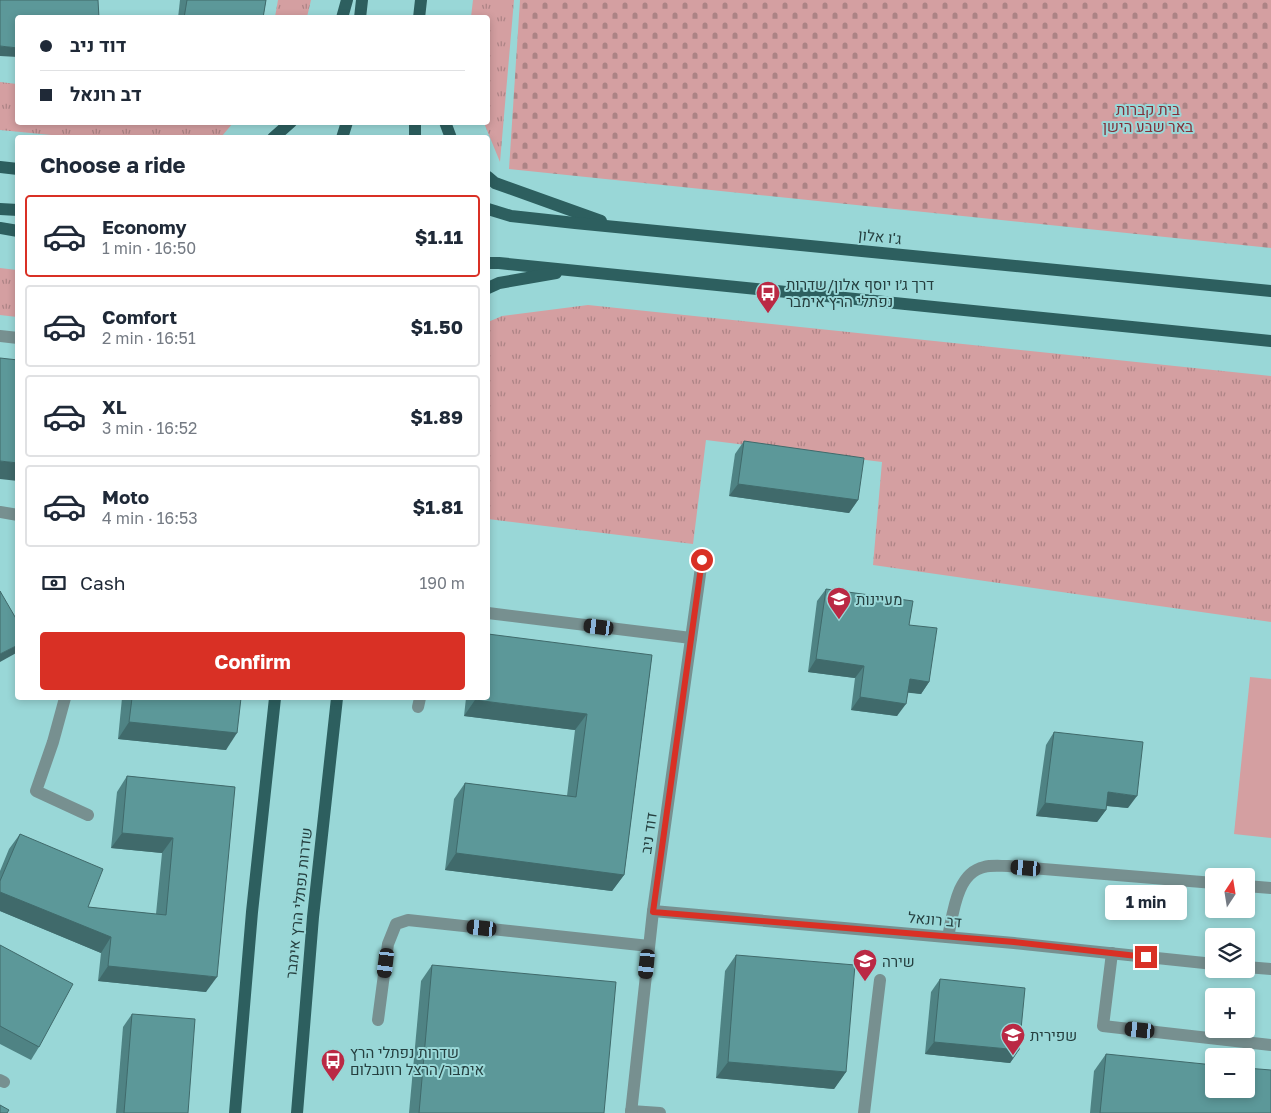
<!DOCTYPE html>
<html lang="en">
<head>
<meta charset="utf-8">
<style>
	body { margin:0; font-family:"Golos Text",Heebo,sans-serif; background:#f6f6f7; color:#1f2937; height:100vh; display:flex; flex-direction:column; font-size:19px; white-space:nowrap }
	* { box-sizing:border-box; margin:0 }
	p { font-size:16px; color:#747a83 }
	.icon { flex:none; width:28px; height:28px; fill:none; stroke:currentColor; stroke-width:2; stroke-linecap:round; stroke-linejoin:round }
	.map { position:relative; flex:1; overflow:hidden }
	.sheet { position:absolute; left:15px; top:135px; width:475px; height:565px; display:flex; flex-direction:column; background:#fff; border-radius:5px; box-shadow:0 2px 8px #0003 }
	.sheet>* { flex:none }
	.top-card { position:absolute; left:15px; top:15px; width:475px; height:110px; border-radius:5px; box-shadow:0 2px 8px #0003; display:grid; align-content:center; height:110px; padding:0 25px; background:#fff }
	.needle { width:32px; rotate:12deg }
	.buttons { position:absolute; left:1205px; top:868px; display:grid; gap:10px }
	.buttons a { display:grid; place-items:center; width:50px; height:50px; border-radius:5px; background:#fff; box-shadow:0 2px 8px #0003; font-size:25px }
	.end { position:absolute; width:22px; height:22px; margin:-11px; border:6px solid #d93025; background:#fff; box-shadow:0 0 0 2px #fff }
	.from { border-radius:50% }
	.bubble { position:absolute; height:35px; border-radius:5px; background:#fff; box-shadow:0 2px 8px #0003; font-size:16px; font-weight:700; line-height:35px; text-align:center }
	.car { position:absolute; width:15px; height:30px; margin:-15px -8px; border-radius:6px; box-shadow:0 0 4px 1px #0007; background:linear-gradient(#222 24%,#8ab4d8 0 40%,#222 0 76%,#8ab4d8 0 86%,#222 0) }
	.top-card b { display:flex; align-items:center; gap:18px; height:48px; font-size:19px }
	.top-card b+b { border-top:1px solid #e0e1e3 }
	.top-card i { width:12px; height:12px; background:#1f2937 }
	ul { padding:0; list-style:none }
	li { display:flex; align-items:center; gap:15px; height:82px; margin:0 10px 8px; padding:0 15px; border:2px solid #e0e1e3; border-radius:5px }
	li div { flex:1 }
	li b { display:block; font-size:19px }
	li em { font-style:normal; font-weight:700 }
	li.active { border-color:#d93025 }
	li>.icon { width:45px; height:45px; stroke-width:1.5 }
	h2 { padding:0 25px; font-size:22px; line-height:60px }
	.pay { display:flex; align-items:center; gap:12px; height:55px; padding:0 25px; font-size:19px }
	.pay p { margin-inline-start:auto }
	.primary-button { display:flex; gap:10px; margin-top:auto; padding:10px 25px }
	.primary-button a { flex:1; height:58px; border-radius:5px; background:#d93025; color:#fff; font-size:20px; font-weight:700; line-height:58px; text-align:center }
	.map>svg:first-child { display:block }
	.grass { fill:url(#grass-tufts) }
	.cemetery { fill:url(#cemetery-stones) }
	.garden { fill:#d49fa1 }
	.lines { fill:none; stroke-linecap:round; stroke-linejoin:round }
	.minor { stroke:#779090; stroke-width:12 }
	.major { stroke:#2d5f5f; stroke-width:12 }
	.wall { fill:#4f8384 }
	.shaded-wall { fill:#406a6b }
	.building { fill:#5c9899; stroke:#406a6b }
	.route { stroke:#d93025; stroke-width:6 }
	.labels { text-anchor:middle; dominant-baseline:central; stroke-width:4; stroke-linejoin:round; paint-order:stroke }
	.park-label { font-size:15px; fill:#813039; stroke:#99d7d7 }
	.street-label { font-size:15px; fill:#253f3f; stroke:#99d7d7 }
	.poi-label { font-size:15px; fill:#253f3f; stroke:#99d7d7; text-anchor:start }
</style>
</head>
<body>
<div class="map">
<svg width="1271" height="1113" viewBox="0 0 1271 1113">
	<defs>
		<pattern id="grass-tufts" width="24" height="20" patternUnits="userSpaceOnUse" patternTransform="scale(1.25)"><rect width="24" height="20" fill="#d49fa1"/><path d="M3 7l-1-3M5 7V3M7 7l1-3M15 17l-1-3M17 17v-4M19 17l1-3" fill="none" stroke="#ac8385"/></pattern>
		<pattern id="cemetery-stones" width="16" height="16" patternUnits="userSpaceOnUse" patternTransform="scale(1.25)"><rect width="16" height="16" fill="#d49fa1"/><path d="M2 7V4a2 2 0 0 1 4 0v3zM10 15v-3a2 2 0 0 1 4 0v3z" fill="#ac8385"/></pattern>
	</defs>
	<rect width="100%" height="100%" fill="#99d7d7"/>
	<g class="grass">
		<polygon points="278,0 311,0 307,17 275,17"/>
		<polygon points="473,0 514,0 500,162 484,123 488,122 488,18 471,17"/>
		<polygon points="0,82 17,84 18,122 233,123 222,136 214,138 82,138 0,130"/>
		<polygon points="0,268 17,270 17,317 0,315"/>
		<polygon points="588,305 1271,376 1271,622 873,565 882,462 706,440 693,544 488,519 488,322 502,316"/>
	</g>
	<polygon class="cemetery" points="520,0 1271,0 1271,248 509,169"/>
	<polygon class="garden" points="1250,677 1271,679 1271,838 1234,834"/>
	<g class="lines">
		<g class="minor">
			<polyline points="0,336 18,338"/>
			<polyline points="0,512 18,515"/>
			<polyline points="488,613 691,638"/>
			<polyline points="65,698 53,742 36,791 88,815"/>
			<polyline points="418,707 420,698"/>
			<polyline points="1246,886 1271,888"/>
			<polyline points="653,911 1014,943 1214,964"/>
			<path d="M948 937C953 915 956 873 984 867 991 865 1000 866 1008 866L1214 883"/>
			<polyline points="1112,953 1103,1026 1271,1045"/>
			<polyline points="1246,967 1271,969"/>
			<polyline points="378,1020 388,944 396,924 408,920 649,946"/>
			<polyline points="0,1080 4,1082"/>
			<polyline points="631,1111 660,1113"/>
			<polyline points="631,1113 653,911 702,560"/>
			<polyline points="864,1113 880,980"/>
		</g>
		<g class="major">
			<polyline points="342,18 347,0"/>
			<polyline points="360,18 362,0"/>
			<polyline points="419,18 421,0"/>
			<polyline points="415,122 415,138"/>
			<polyline points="445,122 451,138"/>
			<polyline points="273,138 291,122"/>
			<polyline points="342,138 347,122"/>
			<polyline points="0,167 18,169"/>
			<polyline points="488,177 495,183 601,221"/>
			<polyline points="0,209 18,210"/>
			<polyline points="488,209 511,216 575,223 1271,291"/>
			<polyline points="0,228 18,231"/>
			<polyline points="488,263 499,263 1271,341"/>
			<polyline points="488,288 499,283 556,273"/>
			<polyline points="235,1113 252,912 275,698"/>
			<polyline points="297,1113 313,917 337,698"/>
		</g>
	</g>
	<g class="wall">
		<polygon points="180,0 266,0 263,18 178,18"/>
		<polygon points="744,441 858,500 849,513 729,496 735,454"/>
		<polygon points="826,589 909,625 929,682 921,694 908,692 897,716 851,710 855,678 808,672 817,601"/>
		<polygon points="652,655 624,875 612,891 445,870 454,799 465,783 567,796 575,730 464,716 466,698 488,698"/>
		<polygon points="122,698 241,698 226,750 118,739"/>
		<polygon points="1054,732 1128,808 1106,806 1106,810 1097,822 1036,816 1046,745"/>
		<polygon points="127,776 235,787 206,992 98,981 101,953 0,911 0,871 9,849 20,834 88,907 156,914 162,853 111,848 117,792"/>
		<polygon points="0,945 39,1047 31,1060 0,1044"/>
		<polygon points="736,955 846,1072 834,1089 716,1078 725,971"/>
		<polygon points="432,965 604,1113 409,1113 421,981"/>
		<polygon points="940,979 1019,1050 1010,1063 925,1054 931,992"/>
		<polygon points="132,1014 188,1113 116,1113 123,1027"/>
		<polygon points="1106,1054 1271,1113 1090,1113 1094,1071"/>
	</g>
	<g class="shaded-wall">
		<polygon points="0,46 18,48 18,57 0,56"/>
		<polygon points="0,461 18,463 18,481 0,479"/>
		<polygon points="738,484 858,500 849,513 729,496"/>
		<polygon points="18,645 18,652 0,662 0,654"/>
		<polygon points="816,659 864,666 855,678 808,672"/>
		<polygon points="910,679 929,682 921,694 901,692"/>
		<polygon points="860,697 906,704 897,716 851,710"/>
		<polygon points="475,700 587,714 575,730 464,716"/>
		<polygon points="129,722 237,733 226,750 118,739"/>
		<polygon points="1108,792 1137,796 1128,808 1099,805"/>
		<polygon points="1045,803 1106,810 1097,822 1036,816"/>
		<polygon points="122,833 173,838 162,853 111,848"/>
		<polygon points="456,853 624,875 612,891 445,870"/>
		<polygon points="0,892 111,937 101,953 0,911"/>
		<polygon points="108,966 217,977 206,992 98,981"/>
		<polygon points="934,1042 1019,1050 1010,1063 925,1054"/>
		<polygon points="728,1062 846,1072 834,1089 716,1078"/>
	</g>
	<g class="building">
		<polygon points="0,0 98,0 99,18 18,18 18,48 0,46"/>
		<polygon points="187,0 266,0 263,18 184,18"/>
		<polygon points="0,358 18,360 18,463 0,461"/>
		<polygon points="744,441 864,458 858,500 738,484"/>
		<polygon points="826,589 913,601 909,625 937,628 929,682 910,679 906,704 860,697 864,666 816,659"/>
		<polygon points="0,591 18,622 18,645 0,654"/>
		<polygon points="488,634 652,655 624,875 456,853 465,783 576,797 587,714 475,700 475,698 488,698"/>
		<polygon points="132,698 241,698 237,733 129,722"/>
		<polygon points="1054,732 1143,742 1137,796 1108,792 1106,810 1045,803"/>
		<polygon points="127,776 235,787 217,977 108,966 111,937 0,892 0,881 20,834 103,869 88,907 166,915 173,838 122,833"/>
		<polygon points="0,945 73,984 39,1047 0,1026"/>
		<polygon points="736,955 855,965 846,1072 728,1062"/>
		<polygon points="432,965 616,982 604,1113 419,1113"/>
		<polygon points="940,979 1025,988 1019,1050 934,1042"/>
		<polygon points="132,1014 195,1019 188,1113 124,1113"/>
		<polygon points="1106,1054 1214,1065 1214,1089 1246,1089 1246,1068 1271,1070 1271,1113 1100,1113"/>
		<polygon points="0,1105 9,1110 7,1113 0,1113"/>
	</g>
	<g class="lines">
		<polyline class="route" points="702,560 653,912 1014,942 1146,957"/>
	</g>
	<defs>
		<symbol id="bus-pin" viewBox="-11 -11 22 30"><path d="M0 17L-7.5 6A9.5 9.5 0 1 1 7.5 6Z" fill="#ba2944" stroke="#99d7d7"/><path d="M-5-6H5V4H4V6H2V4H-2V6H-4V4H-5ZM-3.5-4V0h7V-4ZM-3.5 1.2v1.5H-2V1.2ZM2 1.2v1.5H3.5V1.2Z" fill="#fff"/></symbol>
		<symbol id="school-pin" viewBox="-11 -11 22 30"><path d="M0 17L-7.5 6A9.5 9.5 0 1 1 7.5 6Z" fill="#ba2944" stroke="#99d7d7"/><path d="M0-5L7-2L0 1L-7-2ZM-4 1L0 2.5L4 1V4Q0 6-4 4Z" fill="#fff"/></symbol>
	</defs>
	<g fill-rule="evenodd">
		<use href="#bus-pin" x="754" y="279" width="28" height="38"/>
		<use href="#school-pin" x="825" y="585" width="28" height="38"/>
		<use href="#school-pin" x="851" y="947" width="28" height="38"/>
		<use href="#school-pin" x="999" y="1021" width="28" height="38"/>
		<use href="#bus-pin" x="319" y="1047" width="28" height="38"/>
	</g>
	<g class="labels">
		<g class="park-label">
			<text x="1148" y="109">בית קברות<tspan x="1148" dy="17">באר שבע הישן</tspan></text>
		</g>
		<g class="street-label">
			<text transform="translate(880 236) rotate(6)">ג'ו אלון</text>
			<text transform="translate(648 833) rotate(-82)">דוד ניב</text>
			<text transform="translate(298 903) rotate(-84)">שדרות נפתלי הרץ אימבר</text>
			<text transform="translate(935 919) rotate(5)">דב רונאל</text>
		</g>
		<g class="poi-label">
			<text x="786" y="284">דרך ג׳ו יוסף אלון/שדרות<tspan x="786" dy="17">נפתלי הרץ אימבר</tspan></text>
			<text x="856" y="599">מעיינות</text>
			<text x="882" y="961">שירה</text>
			<text x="1030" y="1035">שפירית</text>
			<text x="350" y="1052">שדרות נפתלי הרץ<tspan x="350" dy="17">אימבר/הרצל רוזנבלום</tspan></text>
		</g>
	</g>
</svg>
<div class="buttons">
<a><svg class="needle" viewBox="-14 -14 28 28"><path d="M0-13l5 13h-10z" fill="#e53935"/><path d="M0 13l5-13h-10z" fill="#747a83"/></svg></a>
<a><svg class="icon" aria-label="layers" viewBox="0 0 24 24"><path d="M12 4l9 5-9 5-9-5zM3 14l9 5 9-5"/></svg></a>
<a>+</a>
<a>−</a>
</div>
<i class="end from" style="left:702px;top:560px"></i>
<i class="end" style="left:1146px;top:957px"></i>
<div class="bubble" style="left:1105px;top:885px;width:82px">1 min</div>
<i class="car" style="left:599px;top:627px;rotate:277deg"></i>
<i class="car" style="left:1026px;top:868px;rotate:275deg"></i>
<i class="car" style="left:482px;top:928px;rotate:276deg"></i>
<i class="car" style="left:386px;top:963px;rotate:187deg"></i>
<i class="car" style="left:647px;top:964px;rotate:186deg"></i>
<i class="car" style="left:1140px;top:1030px;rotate:276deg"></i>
<div class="top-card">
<b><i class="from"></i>דוד ניב</b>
<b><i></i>דב רונאל</b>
</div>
<section class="sheet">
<h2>Choose a ride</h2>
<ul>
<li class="active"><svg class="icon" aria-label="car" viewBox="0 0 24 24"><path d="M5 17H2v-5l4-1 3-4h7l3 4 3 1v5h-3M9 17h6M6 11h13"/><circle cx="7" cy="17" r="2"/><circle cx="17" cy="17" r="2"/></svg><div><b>Economy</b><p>1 min · 16:50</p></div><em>$1.11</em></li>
<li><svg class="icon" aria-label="car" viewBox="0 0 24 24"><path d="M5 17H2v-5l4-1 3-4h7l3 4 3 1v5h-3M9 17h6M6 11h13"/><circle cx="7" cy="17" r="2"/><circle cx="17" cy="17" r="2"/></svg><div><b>Comfort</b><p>2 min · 16:51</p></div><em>$1.50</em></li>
<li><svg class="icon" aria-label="car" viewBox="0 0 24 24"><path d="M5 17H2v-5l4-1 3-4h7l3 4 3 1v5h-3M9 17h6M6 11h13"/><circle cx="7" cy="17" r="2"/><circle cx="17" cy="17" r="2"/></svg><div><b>XL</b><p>3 min · 16:52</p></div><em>$1.89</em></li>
<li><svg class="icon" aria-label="car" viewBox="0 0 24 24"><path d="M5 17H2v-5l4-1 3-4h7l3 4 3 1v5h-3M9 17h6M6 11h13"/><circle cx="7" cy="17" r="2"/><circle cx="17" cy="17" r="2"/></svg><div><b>Moto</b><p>4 min · 16:53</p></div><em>$1.81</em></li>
</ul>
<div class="pay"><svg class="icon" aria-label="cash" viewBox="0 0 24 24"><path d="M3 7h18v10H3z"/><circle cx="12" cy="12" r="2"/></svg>Cash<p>190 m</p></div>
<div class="primary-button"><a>Confirm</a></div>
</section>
</div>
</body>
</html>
